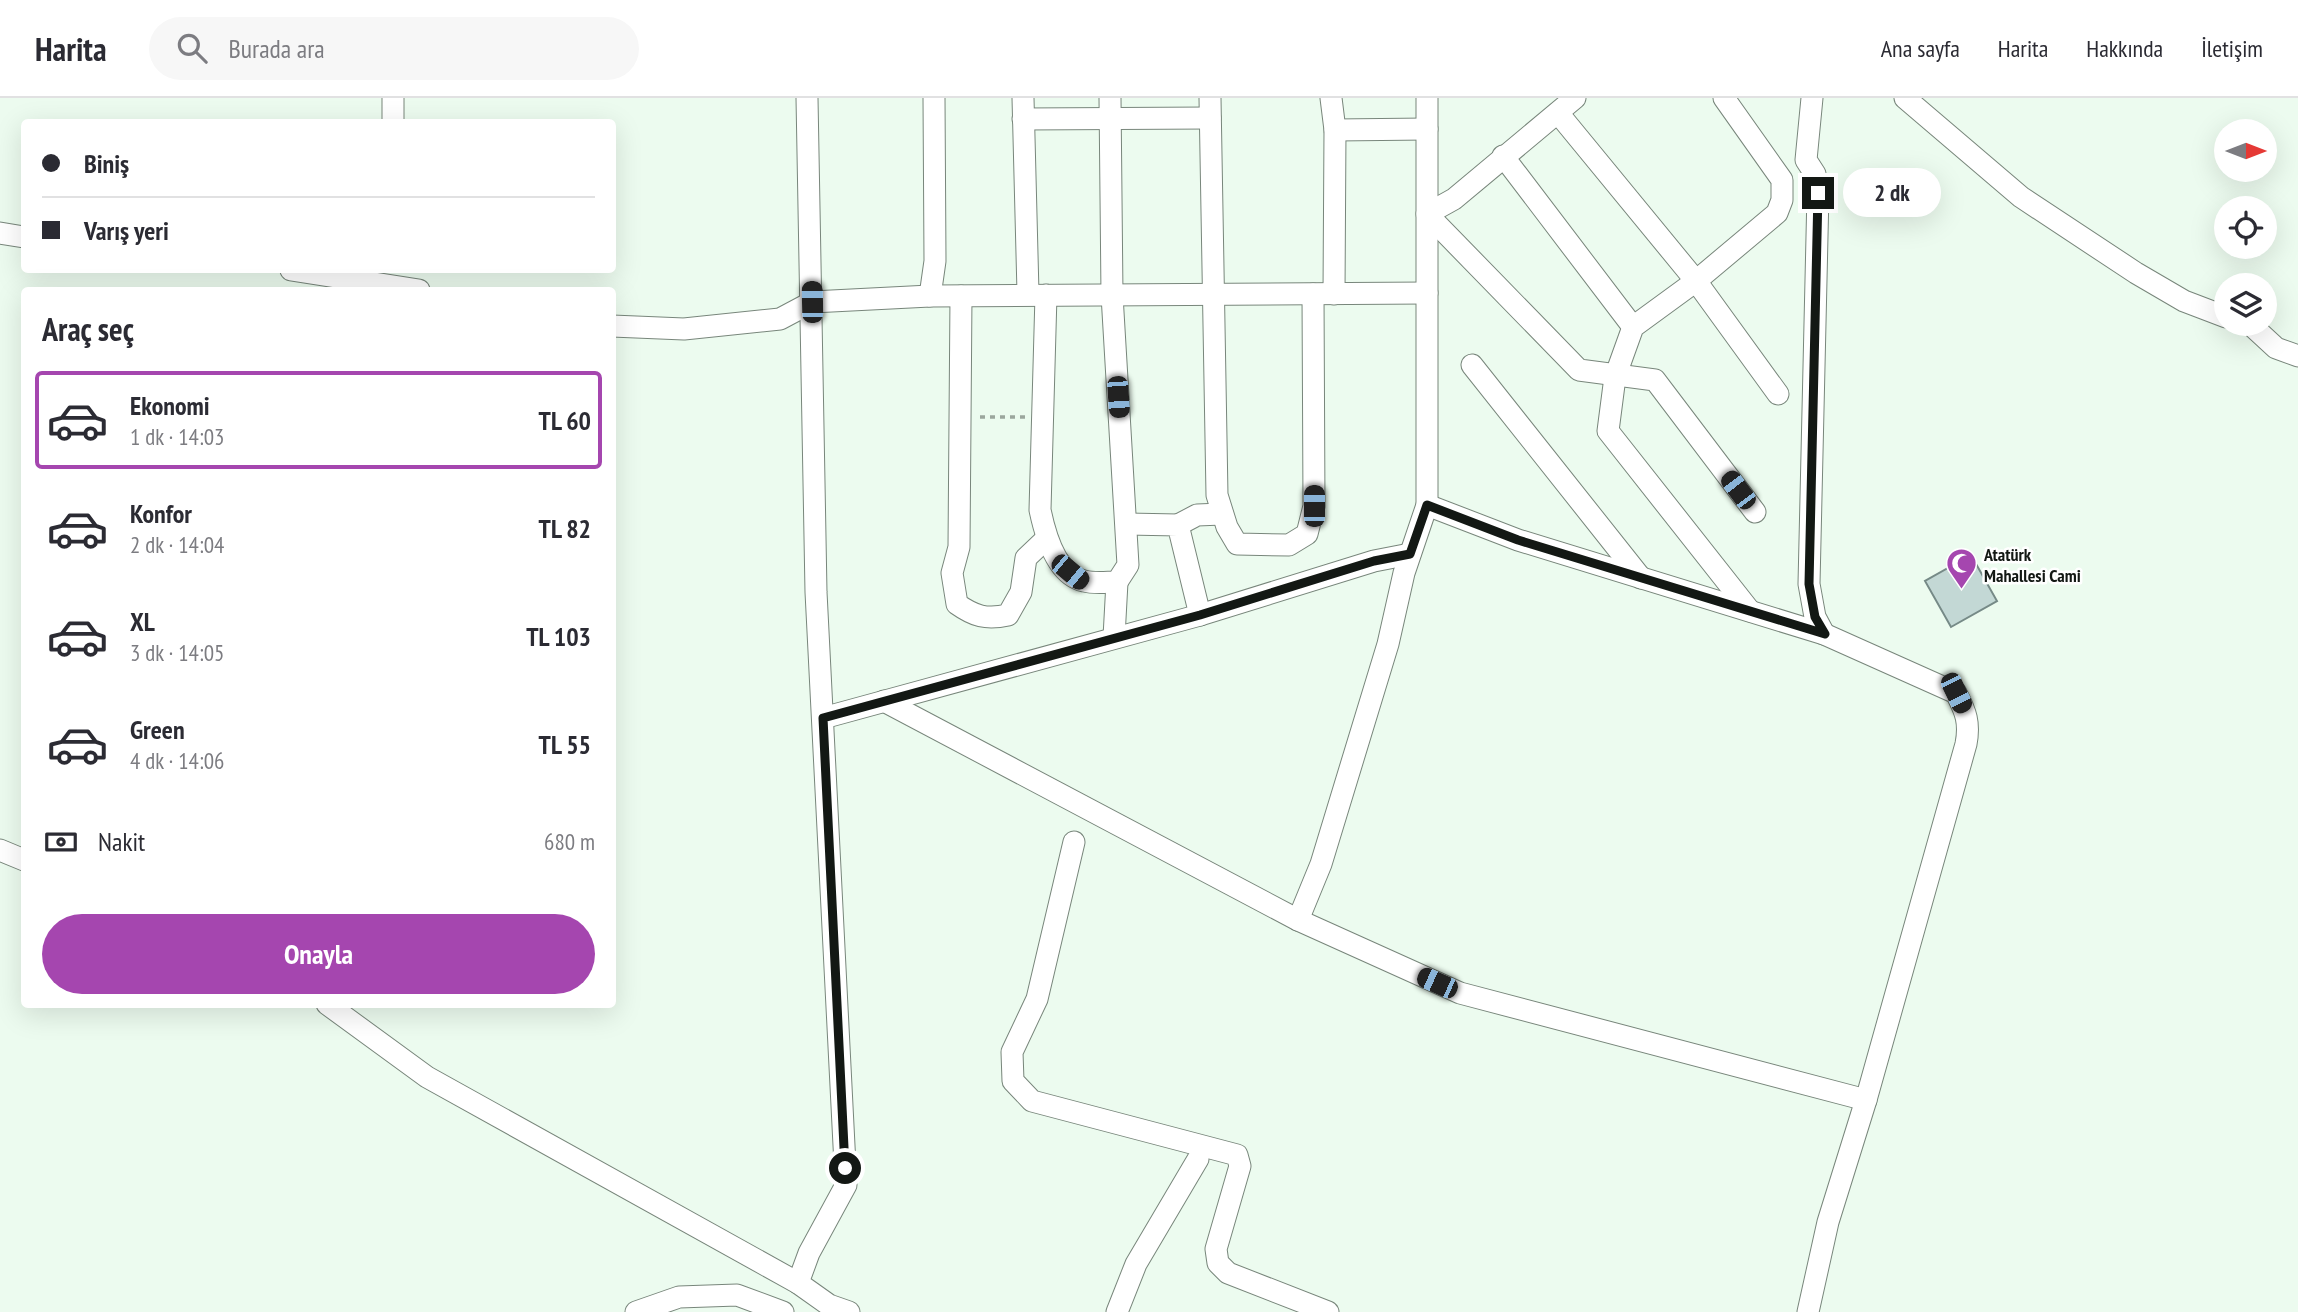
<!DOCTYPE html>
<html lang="tr">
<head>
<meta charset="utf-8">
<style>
	body { margin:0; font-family:"PT Sans Narrow",sans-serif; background:#f7f7f7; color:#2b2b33; height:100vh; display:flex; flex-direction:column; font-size:26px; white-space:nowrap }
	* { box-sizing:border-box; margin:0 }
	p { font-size:23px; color:#7c7c81 }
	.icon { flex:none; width:38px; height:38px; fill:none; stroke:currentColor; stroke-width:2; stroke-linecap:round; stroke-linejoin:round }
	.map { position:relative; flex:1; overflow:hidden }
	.drawer { position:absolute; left:21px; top:189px; width:595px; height:721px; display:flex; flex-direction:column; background:#fff; border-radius:7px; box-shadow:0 7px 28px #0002 }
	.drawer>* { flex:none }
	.hud { position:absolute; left:21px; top:21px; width:595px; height:154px; border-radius:7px; box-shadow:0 7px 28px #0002; display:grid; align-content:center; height:154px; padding:0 21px; background:#fff }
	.needle { width:46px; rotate:90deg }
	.controls { position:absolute; left:2214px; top:21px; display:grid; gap:14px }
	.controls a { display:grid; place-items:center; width:63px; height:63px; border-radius:50%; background:#fff; box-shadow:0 7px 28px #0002; font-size:35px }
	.end { position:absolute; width:32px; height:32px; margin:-16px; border:9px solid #131814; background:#fff; box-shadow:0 0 0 4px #fff }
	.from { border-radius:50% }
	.bubble { position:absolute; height:49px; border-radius:24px; background:#fff; box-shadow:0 7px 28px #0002; font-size:23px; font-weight:800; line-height:49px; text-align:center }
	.car { position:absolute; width:21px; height:42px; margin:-21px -10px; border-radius:9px; box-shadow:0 0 5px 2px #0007; background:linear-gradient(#222 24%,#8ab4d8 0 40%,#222 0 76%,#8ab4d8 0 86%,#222 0) }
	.hud b { display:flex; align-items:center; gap:24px; height:66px; font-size:26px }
	.hud b+b { border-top:2px solid #e1e1e2 }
	.hud i { width:18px; height:18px; background:#2b2b33 }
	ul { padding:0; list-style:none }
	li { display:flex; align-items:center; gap:21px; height:98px; margin:0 14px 10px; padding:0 7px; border:4px solid transparent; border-radius:7px }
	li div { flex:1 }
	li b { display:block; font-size:26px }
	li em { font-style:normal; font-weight:800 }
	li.current { border-color:#a546af }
	li>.icon { width:63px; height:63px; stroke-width:1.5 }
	h2 { padding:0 21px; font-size:32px; line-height:84px }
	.pay { display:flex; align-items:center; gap:18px; height:77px; padding:0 21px; font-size:26px }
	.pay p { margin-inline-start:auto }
	.button { display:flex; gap:14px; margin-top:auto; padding:14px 21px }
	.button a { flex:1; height:80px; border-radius:42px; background:#a546af; color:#fff; font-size:28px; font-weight:800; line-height:80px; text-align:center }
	header { display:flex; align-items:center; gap:42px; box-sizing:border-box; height:98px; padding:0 35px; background:#fff; border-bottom:2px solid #e1e1e2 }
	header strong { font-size:33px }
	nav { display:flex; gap:38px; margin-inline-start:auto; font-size:24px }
	.search { width:490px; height:63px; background:#f7f7f7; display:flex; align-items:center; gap:18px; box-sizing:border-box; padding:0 24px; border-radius:38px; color:#7c7c81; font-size:26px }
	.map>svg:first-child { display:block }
	.building { fill:#c3d8d5; stroke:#768a87; stroke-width:2 }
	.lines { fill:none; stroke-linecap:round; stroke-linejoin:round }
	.minor-casing { stroke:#78867b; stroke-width:23 }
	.path { stroke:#9ba69d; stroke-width:3.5; stroke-dasharray:5 5; stroke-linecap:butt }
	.minor { stroke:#fff; stroke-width:21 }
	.route { stroke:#131814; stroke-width:9 }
	.labels { text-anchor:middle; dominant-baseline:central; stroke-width:5; stroke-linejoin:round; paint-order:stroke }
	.poi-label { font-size:18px; font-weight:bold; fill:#131814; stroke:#fff; text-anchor:start }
</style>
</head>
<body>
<header>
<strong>Harita</strong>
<div class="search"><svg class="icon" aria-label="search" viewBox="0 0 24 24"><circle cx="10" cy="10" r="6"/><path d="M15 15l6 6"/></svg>Burada ara</div>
<nav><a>Ana sayfa</a><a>Harita</a><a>Hakkında</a><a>İletişim</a></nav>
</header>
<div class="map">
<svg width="2298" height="1214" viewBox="0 0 2298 1214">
	<rect width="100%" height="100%" fill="#ecfbef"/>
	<polygon class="building" points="1971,457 1997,503 1951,529 1925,483"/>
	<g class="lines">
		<defs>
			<g id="minor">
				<polyline points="807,0 816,494 846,1087 809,1155 798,1185 829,1207 849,1214"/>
				<polyline points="1023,0 1028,195"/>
				<polyline points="1210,0 1217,397 1227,429 1237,446 1289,447 1307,436 1314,408 1313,196"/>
				<polyline points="1331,0 1335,32 1334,196"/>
				<polyline points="1575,0 1454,101 1427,116 1579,272 1655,282 1755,414"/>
				<polyline points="1724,0 1782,82 1782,102 1777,115 1696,183 1633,229 1615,279 1608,333 1750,513"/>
				<polyline points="1812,0 1806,62 1815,76 1818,95 1809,486 1815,519 1824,536"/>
				<polyline points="1905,0 2021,99 2136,175 2184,203 2226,219"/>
				<polyline points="1558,15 1696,183 1778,296"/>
				<polyline points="1023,21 1210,20"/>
				<polyline points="393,24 393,0"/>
				<polyline points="1335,32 1427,31"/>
				<polyline points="1503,58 1633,229"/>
				<polyline points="0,135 24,139"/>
				<polyline points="291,172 419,192"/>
				<path d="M1046 197 1040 412C1045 436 1056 477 1084 483 1095 486 1107 484 1117 484L1128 467 1112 197 1110 0"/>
				<polyline points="930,198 935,163 934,0"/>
				<path d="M961 198 959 449 952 475 957 506C974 518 986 522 1008 517L1021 494 1026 460 1046 441"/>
				<polyline points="2250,226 2276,250 2298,258"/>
				<polyline points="612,228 684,231 780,221 812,204 930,198 1427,195"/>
				<polyline points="1472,267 1641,480"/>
				<path d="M1427 407 1518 442 1824 536 1956 595C1966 614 1970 625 1966 646L1866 1002 1828 1124 1808 1214"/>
				<polyline points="1127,426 1178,427 1200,517"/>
				<polyline points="1178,427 1197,417 1222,416"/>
				<polyline points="1114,539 1117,484"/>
				<polyline points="884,603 1298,822 1460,895 1866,1002"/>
				<polyline points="823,620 1200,517 1374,463 1410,456"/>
				<polyline points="1074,744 1037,901 1012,954 1013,983 1032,1003 1237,1057 1240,1068 1216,1151 1218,1165 1228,1175 1328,1214"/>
				<polyline points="0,752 24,762"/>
				<polyline points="1298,822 1321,766 1388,546 1404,475 1427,407 1427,0"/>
				<polyline points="327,906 427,979 798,1185"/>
				<polyline points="636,1214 679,1199 737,1197 783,1214"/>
				<polyline points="1117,1214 1136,1166 1198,1061"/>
			</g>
		</defs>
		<use href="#minor" class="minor-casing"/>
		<polyline class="path" points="980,319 1025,319"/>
		<use href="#minor" class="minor"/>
	</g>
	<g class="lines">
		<polyline class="route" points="845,1070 823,620 1200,517 1374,463 1410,456 1427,407 1518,442 1825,536 1815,519 1809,486 1818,95"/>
	</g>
	<defs>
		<symbol id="mosque-pin" viewBox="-11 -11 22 30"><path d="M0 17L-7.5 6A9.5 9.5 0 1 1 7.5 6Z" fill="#a546af" stroke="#fff"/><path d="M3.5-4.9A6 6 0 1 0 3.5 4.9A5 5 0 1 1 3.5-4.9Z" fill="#fff"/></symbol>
	</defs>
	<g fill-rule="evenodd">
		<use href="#mosque-pin" x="1944" y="448" width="35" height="47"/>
	</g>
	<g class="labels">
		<g class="poi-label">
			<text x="1984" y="456">Atatürk<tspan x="1984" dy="21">Mahallesi Cami</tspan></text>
		</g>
	</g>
</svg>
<div class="controls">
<a><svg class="needle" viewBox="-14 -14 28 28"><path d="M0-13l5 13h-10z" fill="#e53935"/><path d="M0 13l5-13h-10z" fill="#7c7c81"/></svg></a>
<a><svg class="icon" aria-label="locate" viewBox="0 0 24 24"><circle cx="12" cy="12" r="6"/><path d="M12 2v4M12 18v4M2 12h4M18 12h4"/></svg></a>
<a><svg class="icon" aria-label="layers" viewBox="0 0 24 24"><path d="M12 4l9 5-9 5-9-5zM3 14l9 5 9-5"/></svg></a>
</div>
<i class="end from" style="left:845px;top:1070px"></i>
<i class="end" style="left:1818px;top:95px"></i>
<div class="bubble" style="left:1843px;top:70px;width:98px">2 dk</div>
<i class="car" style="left:812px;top:204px;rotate:359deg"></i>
<i class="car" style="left:1118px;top:299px;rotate:176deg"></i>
<i class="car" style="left:1738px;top:392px;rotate:323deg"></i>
<i class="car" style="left:1314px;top:408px;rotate:0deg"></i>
<i class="car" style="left:1070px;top:474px;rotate:130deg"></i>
<i class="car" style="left:1956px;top:595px;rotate:154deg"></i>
<i class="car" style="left:1437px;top:885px;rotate:294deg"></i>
<div class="hud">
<b><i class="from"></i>Biniş</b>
<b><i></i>Varış yeri</b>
</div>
<section class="drawer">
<h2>Araç seç</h2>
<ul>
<li class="current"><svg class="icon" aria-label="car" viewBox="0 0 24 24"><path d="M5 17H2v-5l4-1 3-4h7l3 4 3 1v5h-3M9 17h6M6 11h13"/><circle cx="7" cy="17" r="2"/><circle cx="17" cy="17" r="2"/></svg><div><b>Ekonomi</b><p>1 dk · 14:03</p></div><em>TL 60</em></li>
<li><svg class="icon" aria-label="car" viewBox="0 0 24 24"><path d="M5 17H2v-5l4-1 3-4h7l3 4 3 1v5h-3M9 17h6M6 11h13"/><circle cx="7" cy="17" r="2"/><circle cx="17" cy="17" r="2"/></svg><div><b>Konfor</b><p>2 dk · 14:04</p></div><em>TL 82</em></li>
<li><svg class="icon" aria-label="car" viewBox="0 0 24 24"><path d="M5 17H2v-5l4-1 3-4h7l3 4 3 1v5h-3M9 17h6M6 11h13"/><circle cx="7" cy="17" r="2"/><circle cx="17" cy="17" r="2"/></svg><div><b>XL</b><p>3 dk · 14:05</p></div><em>TL 103</em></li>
<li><svg class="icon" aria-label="car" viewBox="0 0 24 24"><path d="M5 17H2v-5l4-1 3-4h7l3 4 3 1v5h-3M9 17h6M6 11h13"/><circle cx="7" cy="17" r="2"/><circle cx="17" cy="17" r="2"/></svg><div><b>Green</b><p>4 dk · 14:06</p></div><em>TL 55</em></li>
</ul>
<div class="pay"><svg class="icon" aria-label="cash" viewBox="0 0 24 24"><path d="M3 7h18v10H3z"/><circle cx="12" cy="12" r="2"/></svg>Nakit<p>680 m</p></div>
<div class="button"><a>Onayla</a></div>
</section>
</div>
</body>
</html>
